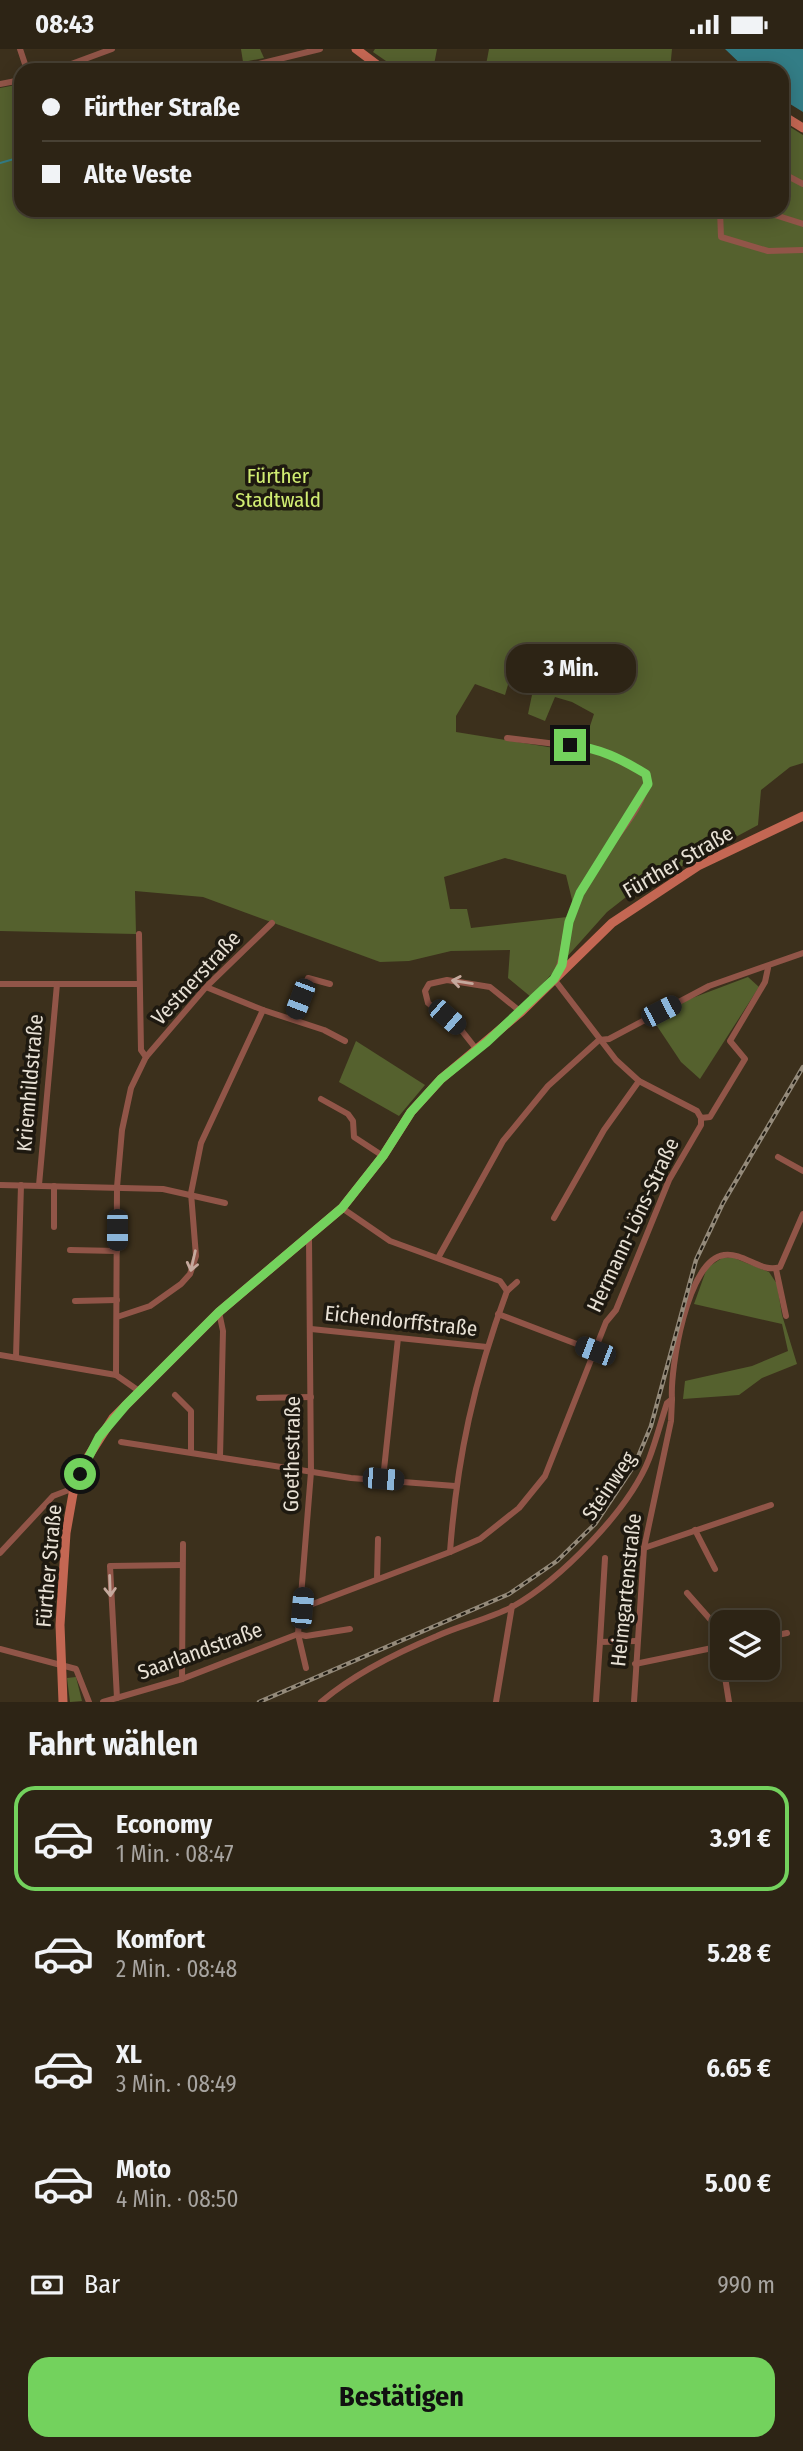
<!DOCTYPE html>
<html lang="de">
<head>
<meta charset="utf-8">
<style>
	body { margin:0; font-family:"Fira Sans Condensed",sans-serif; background:#393022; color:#f1f3f6; height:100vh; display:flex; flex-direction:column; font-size:26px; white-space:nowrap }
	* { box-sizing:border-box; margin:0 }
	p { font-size:23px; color:#a7a4a0 }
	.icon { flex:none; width:38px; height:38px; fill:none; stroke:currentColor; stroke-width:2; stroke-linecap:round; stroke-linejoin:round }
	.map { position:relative; height:1653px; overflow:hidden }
	.sheet { display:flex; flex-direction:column; background:#2d2415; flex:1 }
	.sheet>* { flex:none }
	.top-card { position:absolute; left:14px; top:14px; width:775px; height:154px; border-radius:21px; box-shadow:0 4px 18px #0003,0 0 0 2px #484134; display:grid; align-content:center; height:154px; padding:0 28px; background:#2d2415 }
	.buttons { position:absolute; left:710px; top:1561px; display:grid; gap:14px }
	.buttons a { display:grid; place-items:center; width:70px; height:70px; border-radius:14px; background:#2d2415; box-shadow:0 4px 18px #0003,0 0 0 2px #484134; font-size:35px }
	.end { position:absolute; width:32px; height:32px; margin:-16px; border:9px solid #73d25d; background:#111; box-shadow:0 0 0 4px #111 }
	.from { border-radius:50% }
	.bubble { position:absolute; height:49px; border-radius:21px; background:#2d2415; box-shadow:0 4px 18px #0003,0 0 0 2px #484134; font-size:23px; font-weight:700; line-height:49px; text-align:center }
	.car { position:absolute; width:21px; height:42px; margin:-21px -10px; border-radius:9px; box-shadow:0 0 5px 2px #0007; background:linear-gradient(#222 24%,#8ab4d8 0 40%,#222 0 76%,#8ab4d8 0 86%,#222 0) }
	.top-card b { display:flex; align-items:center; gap:24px; height:66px; font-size:26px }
	.top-card b+b { border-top:2px solid #484134 }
	.top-card i { width:18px; height:18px; background:#f1f3f6 }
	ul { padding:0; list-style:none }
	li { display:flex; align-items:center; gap:21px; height:105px; margin:0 14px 10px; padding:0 14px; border:4px solid transparent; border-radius:21px }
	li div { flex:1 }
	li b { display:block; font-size:26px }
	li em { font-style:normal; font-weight:700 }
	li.current { border-color:#73d25d }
	li>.icon { width:63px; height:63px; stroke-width:1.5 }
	h2 { padding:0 28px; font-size:32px; line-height:84px }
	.pay { display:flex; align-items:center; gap:18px; height:77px; padding:0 28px; font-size:26px }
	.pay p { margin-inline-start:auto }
	.primary-button { display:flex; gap:14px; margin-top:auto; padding:14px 28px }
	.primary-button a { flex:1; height:80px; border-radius:21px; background:#73d25d; color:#111; font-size:28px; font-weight:700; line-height:80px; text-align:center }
	.status { display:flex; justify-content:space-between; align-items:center; height:49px; padding:0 35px; background:#2d2415; direction:ltr }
	.status svg { height:19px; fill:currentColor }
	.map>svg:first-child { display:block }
	.green { fill:#55612e; fill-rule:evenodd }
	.water { fill:#337d86 }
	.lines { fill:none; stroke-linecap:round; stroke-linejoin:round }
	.stream { stroke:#337d86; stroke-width:2 }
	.street { stroke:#915548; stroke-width:6 }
	.secondary { stroke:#c46753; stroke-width:9 }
	.rail-casing { stroke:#948a7a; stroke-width:4.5 }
	.rail { stroke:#1e1910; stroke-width:2; stroke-dasharray:5; stroke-linecap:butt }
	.oneway { stroke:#c5a99d }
	.route { stroke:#73d25d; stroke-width:9 }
	.labels { text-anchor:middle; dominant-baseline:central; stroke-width:7; stroke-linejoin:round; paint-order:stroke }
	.park-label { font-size:21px; fill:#d1ed72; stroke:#1e1910 }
	.street-label { font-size:21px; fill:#e8e1d5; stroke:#1e1910 }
</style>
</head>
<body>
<div class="status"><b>08:43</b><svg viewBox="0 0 49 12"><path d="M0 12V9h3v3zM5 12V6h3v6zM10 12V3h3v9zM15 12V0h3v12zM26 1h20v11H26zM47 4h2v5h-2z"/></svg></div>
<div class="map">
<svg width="803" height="1653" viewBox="0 0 803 1653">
	<rect width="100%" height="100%" fill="#3c301c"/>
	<g class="green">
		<polygon points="241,0 260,0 264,9 243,13"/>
		<polygon points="375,0 437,0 433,21 399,21 373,3"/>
		<polygon points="489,0 672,0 670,21 485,21"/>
		<path d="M21 35V161H782V73L803 86V714L790 718 761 741 758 776 630 845 607 863 531 948 508 929 510 901 451 902 409 912 380 913 203 848 135 842 136 885 0 882V39ZM514 615 537 622 528 665 545 672 555 648 572 653 594 665 587 686 567 701 456 683V667L475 635 505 646ZM505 809 566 826 576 867 471 879 467 860H450L444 828Z"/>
		<polygon points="748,928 759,938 700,1030 681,1013 653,971 687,951"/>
		<polygon points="356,992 425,1036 399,1067 339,1033"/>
		<polygon points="722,1209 734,1209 769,1223 777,1235 782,1266 797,1315 762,1329 739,1346 683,1350 685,1332 752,1317 788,1302 782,1275 694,1255 707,1219"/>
		<polygon points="76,1628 82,1652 70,1653 67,1629"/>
	</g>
	<polygon class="water" points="725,0 803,0 803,63 782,50 782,21 747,21"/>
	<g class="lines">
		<polyline class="stream" points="0,114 21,108"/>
		<g class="street">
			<polyline points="20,0 27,21"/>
			<polyline points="55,21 112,0"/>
			<polyline points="234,21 320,0"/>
			<polyline points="0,35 21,31"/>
			<polyline points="782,124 803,135"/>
			<polyline points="720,161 721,188 768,202 803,201"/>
			<polyline points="759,161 803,175"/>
			<path d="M507 689 597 700 646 725C652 751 612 791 598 813 586 831 575 852 569 872 563 892 564 911 554 930L616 1011 639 1032 697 1062 701 1069 710 1068 745 1010 730 992 765 933 768 919"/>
			<polyline points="139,885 141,1001 146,1008"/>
			<polyline points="0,935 139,935"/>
			<polyline points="206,938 263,961 324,981 345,992"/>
			<polyline points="292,970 308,929 330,935"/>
			<polyline points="477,1001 462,982 428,954 425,942 429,935 447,931 490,938 521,963"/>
			<polyline points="321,1050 348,1065 353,1072 354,1088 383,1107"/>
			<polyline points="778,1108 803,1122"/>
			<polyline points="0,1136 163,1140 225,1154"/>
			<polyline points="39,1136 57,935"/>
			<polyline points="342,1159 390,1192 500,1232 507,1242"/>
			<polyline points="554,1169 604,1081 639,1032"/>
			<polyline points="54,1178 54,1137"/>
			<polyline points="70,1201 117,1202"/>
			<polyline points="438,1209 503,1092 548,1037 599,991 609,990 709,937 803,904"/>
			<polyline points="776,1220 786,1267"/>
			<polyline points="75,1252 117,1251"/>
			<polyline points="219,1263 223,1282 220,1408"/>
			<polyline points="498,1265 595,1302"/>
			<polyline points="117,1268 150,1257 181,1235 190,1225 196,1207 191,1144 201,1094 263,961"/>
			<polyline points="311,1280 487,1298"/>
			<polyline points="0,1306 116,1326 139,1342"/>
			<polyline points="16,1308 21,1136"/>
			<polyline points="116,1326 117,1138 122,1081 131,1039 146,1008 206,938 272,874"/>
			<polyline points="175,1346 191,1362 191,1403"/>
			<polyline points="259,1349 311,1348"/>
			<polyline points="121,1393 351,1429 455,1437"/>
			<polyline points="383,1430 398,1289"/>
			<polyline points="695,1481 715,1520"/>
			<polyline points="644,1499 771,1456"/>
			<path d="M450 1503C457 1409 474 1331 507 1242L517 1233"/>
			<polyline points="0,1504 53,1447 74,1439"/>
			<polyline points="377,1530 378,1490"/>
			<polyline points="687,1544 717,1578 729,1653"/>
			<polyline points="302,1559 450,1503 480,1490 519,1459 545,1427 606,1273 616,1261 669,1131 701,1076 701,1069"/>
			<polyline points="768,1588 787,1584"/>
			<polyline points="600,1593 605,1509"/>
			<polyline points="0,1600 76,1620 89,1653"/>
			<polyline points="635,1615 722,1597"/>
			<polyline points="306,1619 298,1585 311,1423 309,1189"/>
			<polyline points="182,1630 183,1495"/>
			<polyline points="117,1649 110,1517 182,1516"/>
			<polyline points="103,1653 182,1630 298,1585 306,1587 350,1580"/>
			<path d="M321 1653C355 1624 396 1604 437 1587 461 1576 489 1570 512 1558 560 1531 629 1461 649 1410 656 1392 661 1372 667 1354L672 1350C670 1320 687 1211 724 1206 744 1203 762 1225 780 1218L803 1165"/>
			<polyline points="496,1653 512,1557"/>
			<polyline points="596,1653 600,1593 636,1592"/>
			<polyline points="634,1653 644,1499 671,1372 672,1350"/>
		</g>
		<g class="secondary">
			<polyline points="356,0 384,21"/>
			<polyline points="782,66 803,79"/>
			<polyline points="63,1653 60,1576 66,1484 74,1439 86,1411 113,1369 219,1263 342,1159 383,1107 411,1063 441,1030 521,963 612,874 698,817 803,767"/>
		</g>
		<defs>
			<polyline id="rail" points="259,1653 509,1545 557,1512 595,1475 635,1415 651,1377 696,1211 723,1154 803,1018"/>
		</defs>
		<use href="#rail" class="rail-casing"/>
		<use href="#rail" class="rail"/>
	</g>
	<defs><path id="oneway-shaft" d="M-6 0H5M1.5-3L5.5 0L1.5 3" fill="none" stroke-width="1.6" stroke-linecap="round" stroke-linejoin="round" transform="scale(1.75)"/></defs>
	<g class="oneway">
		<use href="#oneway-shaft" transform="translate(462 933) rotate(-171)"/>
		<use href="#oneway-shaft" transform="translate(193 1212) rotate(103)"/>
		<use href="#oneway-shaft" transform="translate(110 1537) rotate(88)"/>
	</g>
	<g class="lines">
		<path class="route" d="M80 1425 99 1388 126 1356 219 1263 342 1159 383 1107 411 1063 441 1030 487 993 554 930 562 916 569 873 580 844 648 735 646 725C621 710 600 699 570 696"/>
	</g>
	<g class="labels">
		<g class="park-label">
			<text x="278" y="427">Fürther<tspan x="278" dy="24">Stadtwald</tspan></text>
		</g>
		<g class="street-label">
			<text transform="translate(678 813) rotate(-30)">Fürther Straße</text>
			<text transform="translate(196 929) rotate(-47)">Vestnerstraße</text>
			<text transform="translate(30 1034) rotate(-85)">Kriemhildstraße</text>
			<text transform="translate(633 1176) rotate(-65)">Hermann-Löns-Straße</text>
			<text transform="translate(401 1272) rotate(6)">Eichendorffstraße</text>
			<text transform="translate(292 1405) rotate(-89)">Goethestraße</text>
			<text transform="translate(609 1437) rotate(-56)">Steinweg</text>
			<text transform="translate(49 1517) rotate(-85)">Fürther Straße</text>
			<text transform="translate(626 1541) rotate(-84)">Heimgartenstraße</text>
			<text transform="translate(200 1602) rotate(-20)">Saarlandstraße</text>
		</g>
	</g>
</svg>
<div class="buttons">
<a><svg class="icon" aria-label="layers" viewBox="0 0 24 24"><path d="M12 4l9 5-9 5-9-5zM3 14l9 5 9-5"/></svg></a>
</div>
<i class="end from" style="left:80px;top:1425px"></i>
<i class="end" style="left:570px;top:696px"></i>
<div class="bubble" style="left:506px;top:595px;width:130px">3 Min.</div>
<i class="car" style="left:300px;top:950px;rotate:201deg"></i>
<i class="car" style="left:661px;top:962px;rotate:63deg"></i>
<i class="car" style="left:447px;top:968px;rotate:131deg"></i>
<i class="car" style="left:117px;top:1181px;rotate:180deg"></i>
<i class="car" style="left:595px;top:1302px;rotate:291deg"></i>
<i class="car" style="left:383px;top:1430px;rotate:95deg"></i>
<i class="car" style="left:302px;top:1559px;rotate:5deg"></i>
<div class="top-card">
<b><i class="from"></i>Fürther Straße</b>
<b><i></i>Alte Veste</b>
</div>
</div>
<section class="sheet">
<h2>Fahrt wählen</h2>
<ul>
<li class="current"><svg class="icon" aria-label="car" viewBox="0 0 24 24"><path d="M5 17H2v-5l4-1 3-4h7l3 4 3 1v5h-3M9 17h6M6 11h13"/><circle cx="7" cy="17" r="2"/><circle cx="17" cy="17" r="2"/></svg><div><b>Economy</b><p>1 Min. · 08:47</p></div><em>3.91 €</em></li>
<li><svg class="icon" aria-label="car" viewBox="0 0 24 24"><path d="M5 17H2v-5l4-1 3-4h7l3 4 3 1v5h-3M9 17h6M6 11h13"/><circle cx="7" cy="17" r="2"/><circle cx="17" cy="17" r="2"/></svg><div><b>Komfort</b><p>2 Min. · 08:48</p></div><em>5.28 €</em></li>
<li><svg class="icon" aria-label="car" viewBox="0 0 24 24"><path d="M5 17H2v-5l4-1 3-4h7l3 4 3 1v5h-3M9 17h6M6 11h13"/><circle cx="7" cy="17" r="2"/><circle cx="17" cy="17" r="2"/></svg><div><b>XL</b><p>3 Min. · 08:49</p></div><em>6.65 €</em></li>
<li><svg class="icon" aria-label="car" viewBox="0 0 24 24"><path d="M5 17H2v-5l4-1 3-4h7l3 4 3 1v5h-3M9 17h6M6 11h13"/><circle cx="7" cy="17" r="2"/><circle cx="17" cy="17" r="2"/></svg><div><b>Moto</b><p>4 Min. · 08:50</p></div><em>5.00 €</em></li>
</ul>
<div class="pay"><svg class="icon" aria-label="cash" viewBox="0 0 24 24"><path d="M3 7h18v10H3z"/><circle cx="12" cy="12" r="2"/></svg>Bar<p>990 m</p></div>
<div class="primary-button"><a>Bestätigen</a></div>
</section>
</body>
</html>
